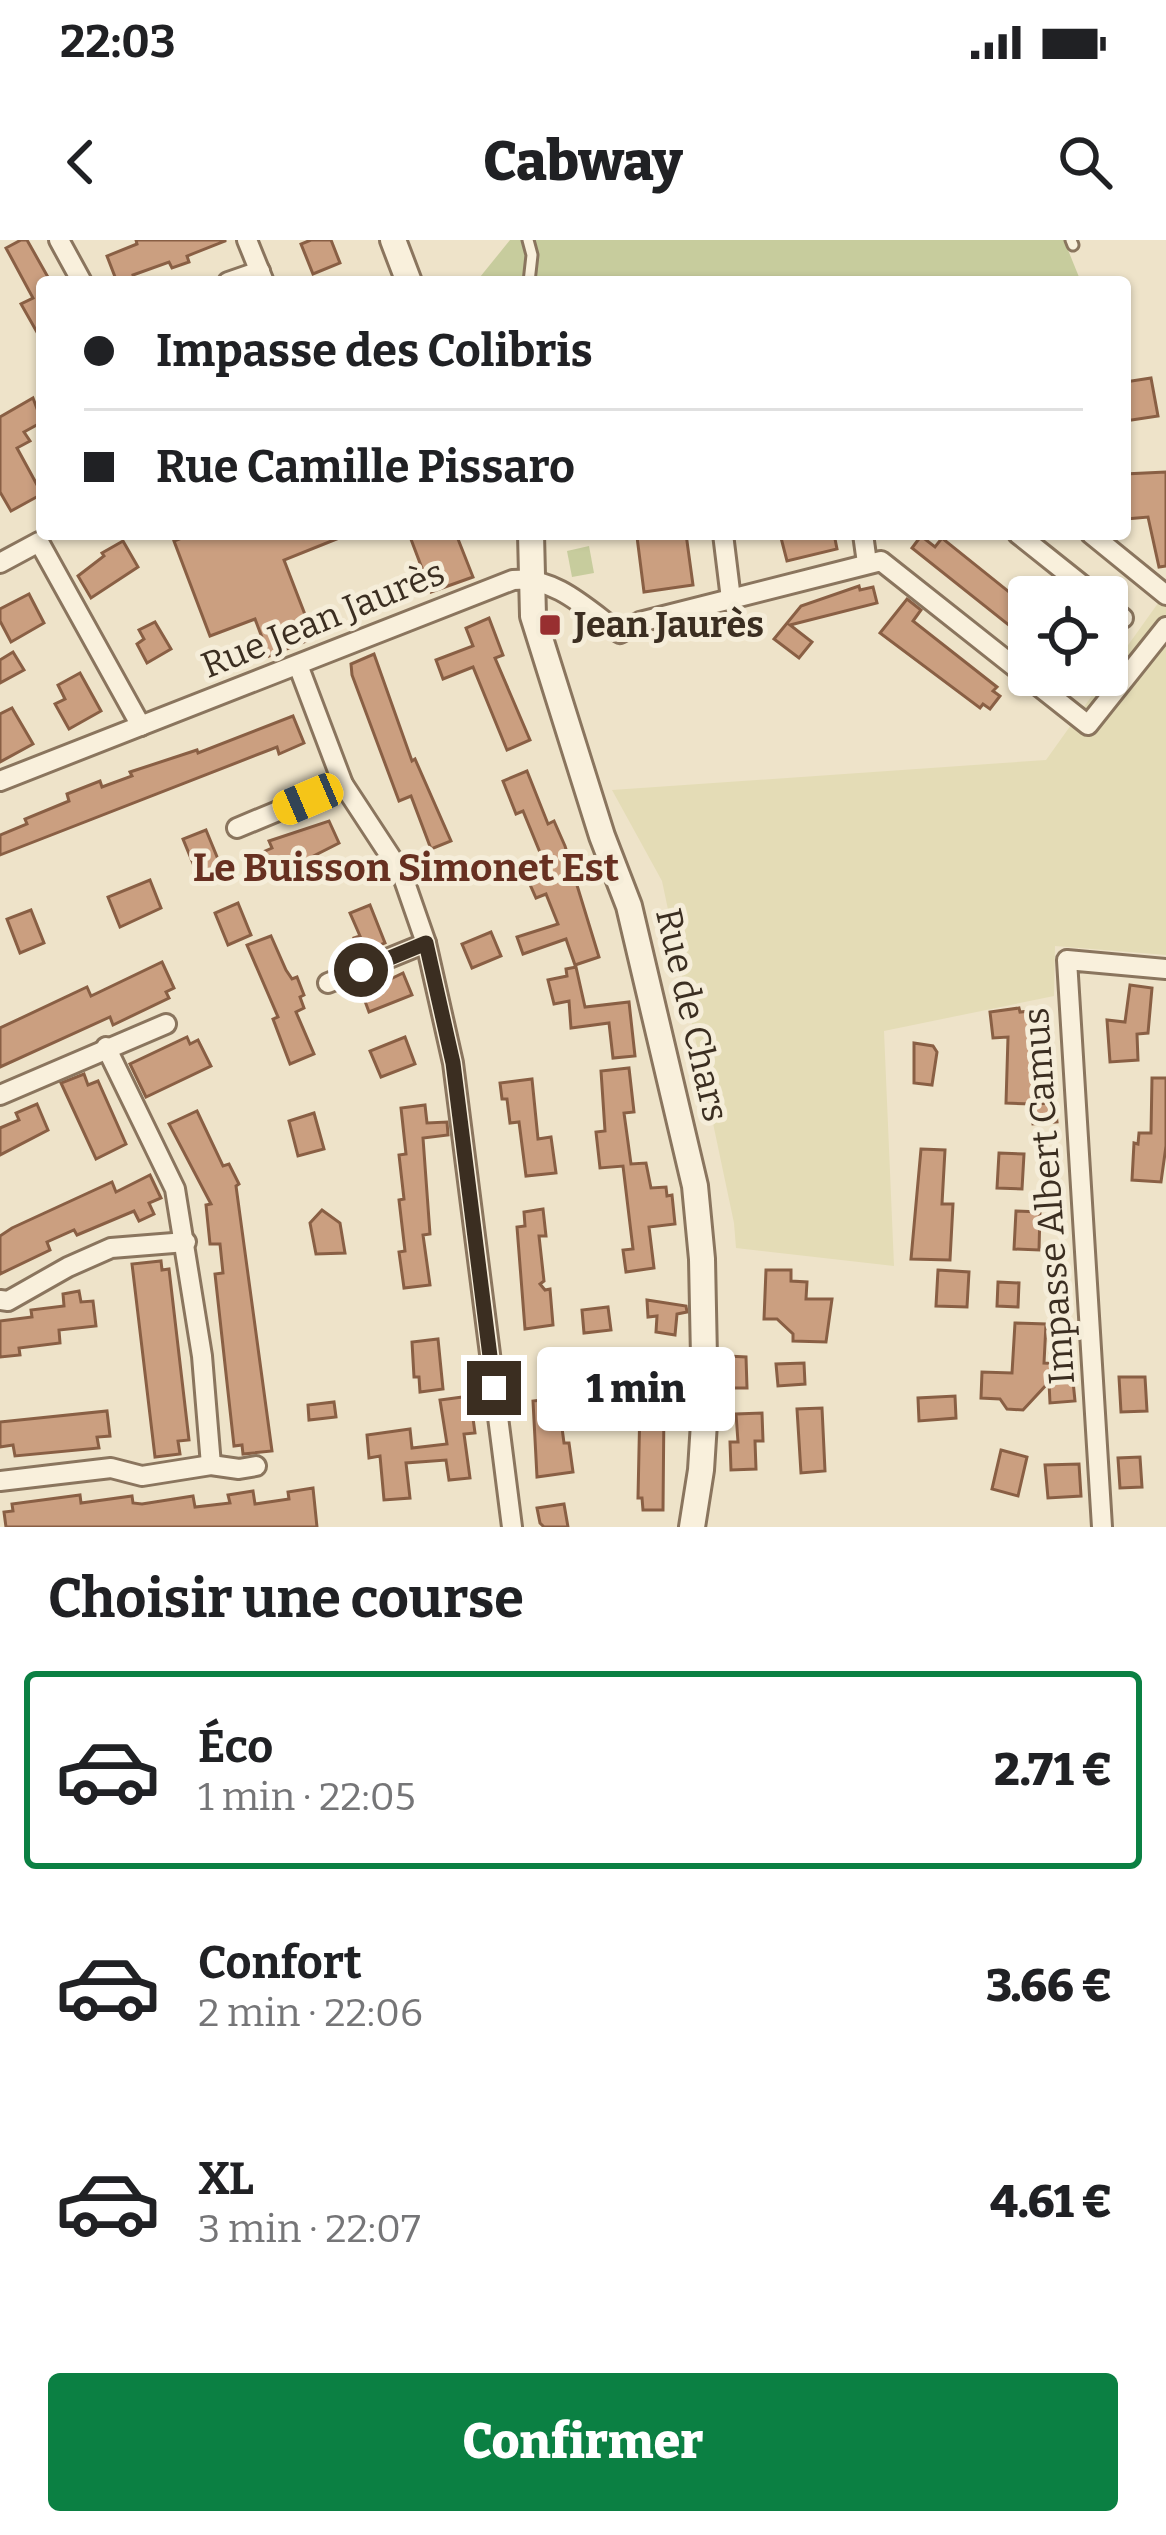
<!DOCTYPE html>
<html lang="fr">
<head>
<meta charset="utf-8">
<style>
	body { margin:0; font-family:Bitter,serif; background:#f2f2f2; color:#202124; height:100vh; display:flex; flex-direction:column; font-size:45px; white-space:nowrap }
	* { box-sizing:border-box; margin:0 }
	p { font-size:39px; color:#757577 }
	.icon { flex:none; width:66px; height:66px; fill:none; stroke:currentColor; stroke-width:2; stroke-linecap:round; stroke-linejoin:round }
	.map { position:relative; height:1287px; overflow:hidden }
	.sheet { display:flex; flex-direction:column; background:#fff; flex:1 }
	.sheet>* { flex:none }
	.guide { position:absolute; left:36px; top:36px; width:1095px; height:264px; border-radius:12px; box-shadow:0 3px 9px #0004; display:grid; align-content:center; height:264px; padding:0 48px; background:#fff }
	.buttons { position:absolute; left:1008px; top:336px; display:grid; gap:24px }
	.buttons a { display:grid; place-items:center; width:120px; height:120px; border-radius:12px; background:#fff; box-shadow:0 3px 9px #0004; font-size:60px }
	.end { position:absolute; width:54px; height:54px; margin:-27px; border:15px solid #3b2e21; background:#fff; box-shadow:0 0 0 6px #fff }
	.from { border-radius:50% }
	.bubble { position:absolute; height:84px; border-radius:12px; background:#fff; box-shadow:0 3px 9px #0004; font-size:39px; font-weight:800; line-height:84px; text-align:center }
	.car { position:absolute; width:36px; height:72px; margin:-36px -18px; border-radius:15px; box-shadow:0 0 9px 3px #0007; background:linear-gradient(#f5c518 24%,#345 0 40%,#f5c518 0 76%,#345 0 86%,#f5c518 0) }
	.guide b { display:flex; align-items:center; gap:42px; height:114px; font-size:45px }
	.guide b+b { border-top:3px solid #e0e0e0 }
	.guide i { width:30px; height:30px; background:#202124 }
	ul { padding:0; list-style:none }
	li { display:flex; align-items:center; gap:36px; height:198px; margin:0 24px 18px; padding:0 24px; border:6px solid transparent; border-radius:12px }
	li div { flex:1 }
	li b { display:block; font-size:45px }
	li em { font-style:normal; font-weight:800 }
	li.active { border-color:#0b8043 }
	li>.icon { width:108px; height:108px; stroke-width:1.5 }
	h2 { padding:0 48px; font-size:54px; line-height:144px }
	.button { display:flex; gap:24px; margin-top:auto; padding:24px 48px }
	.button a { flex:1; height:138px; border-radius:12px; background:#0b8043; color:#fff; font-size:48px; font-weight:800; line-height:138px; text-align:center }
	.status { display:flex; justify-content:space-between; align-items:center; height:84px; padding:0 60px; background:#fff; direction:ltr }
	.status svg { height:33px; fill:currentColor }
	header { display:flex; justify-content:space-between; align-items:center; height:156px; padding:0 48px; background:#fff; font-size:54px; font-weight:800 }
	.map>svg:first-child { display:block }
	.farmland { fill:#e4dcb6 }
	.green { fill:#c7cc9d }
	.building { fill:#cb9f80; stroke:#895f44; stroke-width:3 }
	.lines { fill:none; stroke-linecap:round; stroke-linejoin:round }
	.service-casing { stroke:#8a755e; stroke-width:15 }
	.minor-casing { stroke:#8a755e; stroke-width:24 }
	.tertiary-casing { stroke:#8a755e; stroke-width:30 }
	.service { stroke:#f9f0dc; stroke-width:9 }
	.minor { stroke:#f9f0dc; stroke-width:18 }
	.tertiary { stroke:#f9f0dc; stroke-width:24 }
	.route { stroke:#3b2e21; stroke-width:15 }
	.poi-dot { fill:#982f30; stroke:#f5edd9; stroke-width:4.5 }
	.labels { text-anchor:middle; dominant-baseline:central; stroke-width:10; stroke-linejoin:round; paint-order:stroke }
	.street-label { font-size:36px; fill:#3b2e21; stroke:#f5edd9 }
	.poi-label { font-size:36px; font-weight:bold; fill:#3b2e21; stroke:#f5edd9; text-anchor:start }
	.neighbourhood-label { font-size:39px; font-weight:bold; fill:#673021; stroke:#f5edd9 }
</style>
</head>
<body>
<div class="status"><b>22:03</b><svg viewBox="0 0 49 12"><path d="M0 12V9h3v3zM5 12V6h3v6zM10 12V3h3v9zM15 12V0h3v12zM26 1h20v11H26zM47 4h2v5h-2z"/></svg></div>
<header><svg class="icon" aria-label="back" viewBox="0 0 24 24"><path d="M15 5l-7 7 7 7"/></svg>Cabway<svg class="icon" aria-label="search" viewBox="0 0 24 24"><circle cx="10" cy="10" r="6"/><path d="M15 15l6 6"/></svg></header>
<div class="map">
<svg width="1166" height="1287" viewBox="0 0 1166 1287">
	<rect width="100%" height="100%" fill="#eee3c9"/>
	<polygon class="farmland" points="1166,352 1166,715 1055,706 1054,756 884,791 894,1026 736,1008 734,983 662,641 612,550 1046,520"/>
	<g class="green">
		<polygon points="510,0 1064,0 1081,42 476,42"/>
		<polygon points="589,306 594,333 572,337 567,311"/>
	</g>
	<g class="building">
		<polygon points="21,0 27,0 49,39 42,42 42,101 21,64 33,58 6,8"/>
		<polygon points="136,0 225,0 225,1 187,16 189,22 172,28 169,22 133,35 135,42 117,42 107,16 137,4"/>
		<polygon points="311,0 331,0 340,23 313,34 301,4"/>
		<polygon points="1151,138 1158,176 1125,181 1125,142"/>
		<polygon points="33,158 42,182 24,192 30,201 17,208 42,254 11,271 0,252 0,177"/>
		<polygon points="1166,232 1166,326 1159,327 1148,277 1125,279 1125,234"/>
		<polygon points="192,294 349,294 284,320 314,398 269,416 255,379 210,396 174,301"/>
		<polygon points="409,294 456,294 473,337 431,352"/>
		<polygon points="651,294 686,294 693,345 644,352 637,297"/>
		<polygon points="780,294 834,294 837,309 787,321"/>
		<polygon points="921,296 935,307 942,298 1029,368 1029,382 1020,394 912,308"/>
		<polygon points="123,301 138,327 91,358 78,336 104,316 102,313"/>
		<polygon points="859,346 860,350 873,347 877,363 790,385 812,402 799,418 774,399 801,366"/>
		<polygon points="29,354 44,383 11,402 0,381 0,369"/>
		<polygon points="907,359 921,370 913,381 997,447 993,451 1000,456 990,469 983,464 980,468 880,393"/>
		<polygon points="489,378 503,415 495,418 530,500 507,510 473,427 443,439 436,420 473,406 466,388"/>
		<polygon points="155,382 171,409 147,423 137,404 144,399 139,390"/>
		<polygon points="13,412 24,430 0,443 0,420"/>
		<polygon points="374,414 412,521 415,519 451,601 431,609 411,556 399,561 352,435 351,424"/>
		<polygon points="80,433 101,471 69,489 55,464 65,459 58,445"/>
		<polygon points="12,468 33,504 0,522 0,474"/>
		<polygon points="293,476 304,503 279,514 277,507 0,615 0,595 27,584 25,579 69,561 67,554 100,541 102,547 132,536 130,532 197,510 198,513"/>
		<polygon points="527,531 548,584 554,581 565,606 599,717 575,725 566,699 523,714 517,697 558,684 546,654 536,658 528,640 548,632 523,571 516,574 503,541"/>
		<polygon points="329,581 339,603 266,640 256,615 272,608 269,601"/>
		<polygon points="206,590 222,629 199,638 183,599"/>
		<polygon points="150,640 161,668 120,687 108,657"/>
		<polygon points="238,663 251,695 228,705 215,673"/>
		<polygon points="370,665 385,703 360,713 354,698 360,696 350,673"/>
		<polygon points="31,670 44,703 20,713 7,679"/>
		<polygon points="491,692 501,716 472,728 462,704"/>
		<polygon points="271,696 286,730 292,739 297,737 304,755 300,757 304,768 296,772 314,814 290,824 273,779 278,777 247,705"/>
		<polygon points="162,722 174,748 166,752 169,758 113,785 110,777 0,827 0,788 87,747 91,756"/>
		<polygon points="576,727 585,767 629,762 635,816 613,818 609,783 571,788 569,761 554,764 548,740 567,736 566,729"/>
		<polygon points="403,733 412,755 369,772 362,753"/>
		<polygon points="1130,745 1152,748 1148,793 1137,794 1138,820 1110,822 1107,780 1125,782"/>
		<polygon points="1019,768 1020,772 1039,770 1041,805 1036,806 1033,864 1055,863 1057,882 1033,884 1031,864 1006,863 1008,797 993,798 990,772"/>
		<polygon points="187,797 190,804 198,800 211,826 146,857 130,824"/>
		<polygon points="405,797 415,824 381,837 370,811"/>
		<polygon points="914,803 933,806 937,812 932,845 914,843"/>
		<polygon points="629,828 634,872 624,873 631,924 646,923 651,948 666,947 667,956 672,955 675,984 649,987 654,1028 626,1032 623,1010 633,1009 623,926 600,928 596,892 605,891 601,831"/>
		<polygon points="84,834 88,845 98,841 126,904 96,919 61,843"/>
		<polygon points="1152,838 1166,838 1166,906 1161,942 1132,940 1134,903 1138,904 1139,893 1151,893"/>
		<polygon points="532,839 538,899 551,897 556,933 526,936 519,882 510,883 507,859 502,859 500,843"/>
		<polygon points="37,864 48,890 0,915 0,888 19,880 16,873"/>
		<polygon points="425,865 427,883 447,882 448,895 423,898 430,994 423,995 430,1045 404,1048 399,1012 405,1011 399,960 404,959 399,915 406,914 401,868"/>
		<polygon points="197,871 223,926 229,924 239,944 236,946 272,1211 243,1214 242,1205 234,1206 215,1034 223,1033 220,1004 210,1004 206,965 211,964 169,884"/>
		<polygon points="314,873 324,909 298,916 289,881"/>
		<polygon points="921,909 945,910 942,964 953,964 950,1020 911,1019"/>
		<polygon points="999,913 1024,914 1022,949 997,948"/>
		<polygon points="150,935 161,958 149,963 154,974 139,981 134,971 77,995 74,990 47,1002 50,1010 0,1034 0,996 12,988 112,942 116,952"/>
		<polygon points="543,969 546,996 539,996 544,1041 540,1044 545,1050 550,1049 553,1085 525,1089 517,987 525,986 524,972"/>
		<polygon points="322,970 340,983 345,1013 316,1014 310,983"/>
		<polygon points="1016,971 1040,972 1039,1010 1014,1009"/>
		<polygon points="161,1021 162,1030 169,1029 189,1200 178,1201 180,1214 155,1217 132,1024"/>
		<polygon points="766,1030 791,1030 791,1041 807,1042 806,1059 832,1059 826,1102 793,1101 793,1094 777,1079 764,1079"/>
		<polygon points="938,1030 969,1032 967,1067 936,1066"/>
		<polygon points="998,1042 1019,1043 1018,1067 997,1066"/>
		<polygon points="79,1051 81,1062 93,1061 96,1086 59,1090 60,1103 19,1108 20,1115 0,1117 0,1081 32,1077 31,1070 64,1066 63,1054"/>
		<polygon points="647,1060 686,1066 687,1072 677,1074 675,1095 656,1092 657,1076 648,1077"/>
		<polygon points="608,1067 611,1090 584,1093 582,1070"/>
		<polygon points="1015,1083 1046,1084 1044,1123 1066,1124 1050,1141 1073,1141 1075,1161 1050,1163 1049,1142 1023,1170 1007,1169 1000,1159 981,1158 982,1132 1012,1133"/>
		<polygon points="438,1099 443,1149 420,1152 419,1137 414,1137 412,1102"/>
		<polygon points="727,1116 746,1117 747,1148 727,1148"/>
		<polygon points="804,1123 805,1144 778,1146 776,1124"/>
		<polygon points="1119,1137 1145,1137 1147,1171 1121,1172"/>
		<polygon points="470,1156 475,1193 464,1194 470,1238 449,1240 446,1220 406,1223 410,1258 384,1260 380,1216 369,1218 367,1195 410,1189 412,1208 447,1204 440,1160"/>
		<polygon points="955,1156 956,1178 919,1181 918,1158"/>
		<polygon points="558,1158 564,1203 569,1203 573,1232 537,1237 533,1161"/>
		<polygon points="334,1162 336,1177 309,1180 308,1165"/>
		<polygon points="640,1163 664,1164 663,1270 643,1270 642,1258 638,1258"/>
		<polygon points="822,1168 825,1231 801,1233 797,1169"/>
		<polygon points="107,1171 110,1196 97,1197 99,1208 15,1216 13,1205 0,1207 0,1182"/>
		<polygon points="762,1173 763,1201 755,1201 756,1229 731,1230 730,1202 738,1202 736,1174"/>
		<polygon points="1001,1210 1027,1217 1018,1256 992,1249"/>
		<polygon points="1140,1217 1142,1247 1120,1248 1118,1218"/>
		<polygon points="1079,1224 1081,1256 1048,1258 1045,1225"/>
		<polygon points="313,1248 317,1287 6,1287 4,1272 13,1271 12,1264 80,1255 81,1263 132,1256 133,1263 142,1264 193,1256 195,1267 230,1263 228,1255 253,1251 255,1264 289,1259 288,1252"/>
		<polygon points="564,1264 568,1287 544,1287 540,1283 537,1268"/>
	</g>
	<g class="lines">
		<defs>
			<g id="service">
				<polyline points="528,0 532,15 529,42"/>
				<polyline points="1071,0 1073,5"/>
			</g>
			<g id="minor">
				<polyline points="59,0 82,42"/>
				<polyline points="247,0 264,42"/>
				<polyline points="228,42 260,31"/>
				<polyline points="723,294 731,359"/>
				<polyline points="863,294 867,323"/>
				<polyline points="1018,294 1097,357"/>
				<polyline points="1091,294 1166,355"/>
				<polyline points="0,323 39,302 141,486"/>
				<polyline points="1107,365 1123,378"/>
				<polyline points="298,425 343,544 402,634 426,703 453,823 512,1287"/>
				<path d="M0 541 513 340C555 336 588 370 620 393L640 382 881 321 1088 485 1166 387"/>
				<polyline points="237,588 343,544"/>
				<polyline points="328,743 426,703"/>
				<polyline points="106,807 175,949 202,1116 211,1225"/>
				<polyline points="0,855 166,784"/>
				<polyline points="0,1060 8,1061 68,1027 111,1008 186,1002"/>
				<polyline points="0,1241 111,1228 142,1236 211,1225 239,1229 256,1226"/>
				<polyline points="1102,1287 1067,720 1166,729"/>
			</g>
			<g id="tertiary">
				<polyline points="393,0 409,42"/>
				<polyline points="531,294 533,376 602,596 629,666 695,946 702,1019 705,1167 701,1230 692,1287"/>
			</g>
		</defs>
		<use href="#service" class="service-casing"/>
		<use href="#minor" class="minor-casing"/>
		<use href="#tertiary" class="tertiary-casing"/>
		<use href="#service" class="service"/>
		<use href="#minor" class="minor"/>
		<use href="#tertiary" class="tertiary"/>
	</g>
	<g class="lines">
		<polyline class="route" points="361,730 426,703 453,823 494,1148"/>
	</g>
	<rect class="poi-dot" x="538" y="373" width="24" height="24" rx="6"/>
	<g class="labels">
		<g class="street-label">
			<text transform="translate(323 379) rotate(-22)">Rue Jean Jaurès</text>
			<text transform="translate(692 775) rotate(77)">Rue de Chars</text>
			<text transform="translate(1049 956) rotate(-94)">Impasse Albert Camus</text>
		</g>
		<g class="poi-label">
			<text x="574" y="385">Jean Jaurès</text>
		</g>
		<g class="neighbourhood-label">
			<text x="406" y="628">Le Buisson Simonet Est</text>
		</g>
	</g>
</svg>
<div class="buttons">
<a><svg class="icon" aria-label="locate" viewBox="0 0 24 24"><circle cx="12" cy="12" r="6"/><path d="M12 2v4M12 18v4M2 12h4M18 12h4"/></svg></a>
</div>
<i class="end from" style="left:361px;top:730px"></i>
<i class="end" style="left:494px;top:1148px"></i>
<div class="bubble" style="left:537px;top:1107px;width:198px">1 min</div>
<i class="car" style="left:308px;top:559px;rotate:247deg"></i>
<div class="guide">
<b><i class="from"></i>Impasse des Colibris</b>
<b><i></i>Rue Camille Pissaro</b>
</div>
</div>
<section class="sheet">
<h2>Choisir une course</h2>
<ul>
<li class="active"><svg class="icon" aria-label="car" viewBox="0 0 24 24"><path d="M5 17H2v-5l4-1 3-4h7l3 4 3 1v5h-3M9 17h6M6 11h13"/><circle cx="7" cy="17" r="2"/><circle cx="17" cy="17" r="2"/></svg><div><b>Éco</b><p>1 min · 22:05</p></div><em>2.71 €</em></li>
<li><svg class="icon" aria-label="car" viewBox="0 0 24 24"><path d="M5 17H2v-5l4-1 3-4h7l3 4 3 1v5h-3M9 17h6M6 11h13"/><circle cx="7" cy="17" r="2"/><circle cx="17" cy="17" r="2"/></svg><div><b>Confort</b><p>2 min · 22:06</p></div><em>3.66 €</em></li>
<li><svg class="icon" aria-label="car" viewBox="0 0 24 24"><path d="M5 17H2v-5l4-1 3-4h7l3 4 3 1v5h-3M9 17h6M6 11h13"/><circle cx="7" cy="17" r="2"/><circle cx="17" cy="17" r="2"/></svg><div><b>XL</b><p>3 min · 22:07</p></div><em>4.61 €</em></li>
</ul>
<div class="button"><a>Confirmer</a></div>
</section>
</body>
</html>
